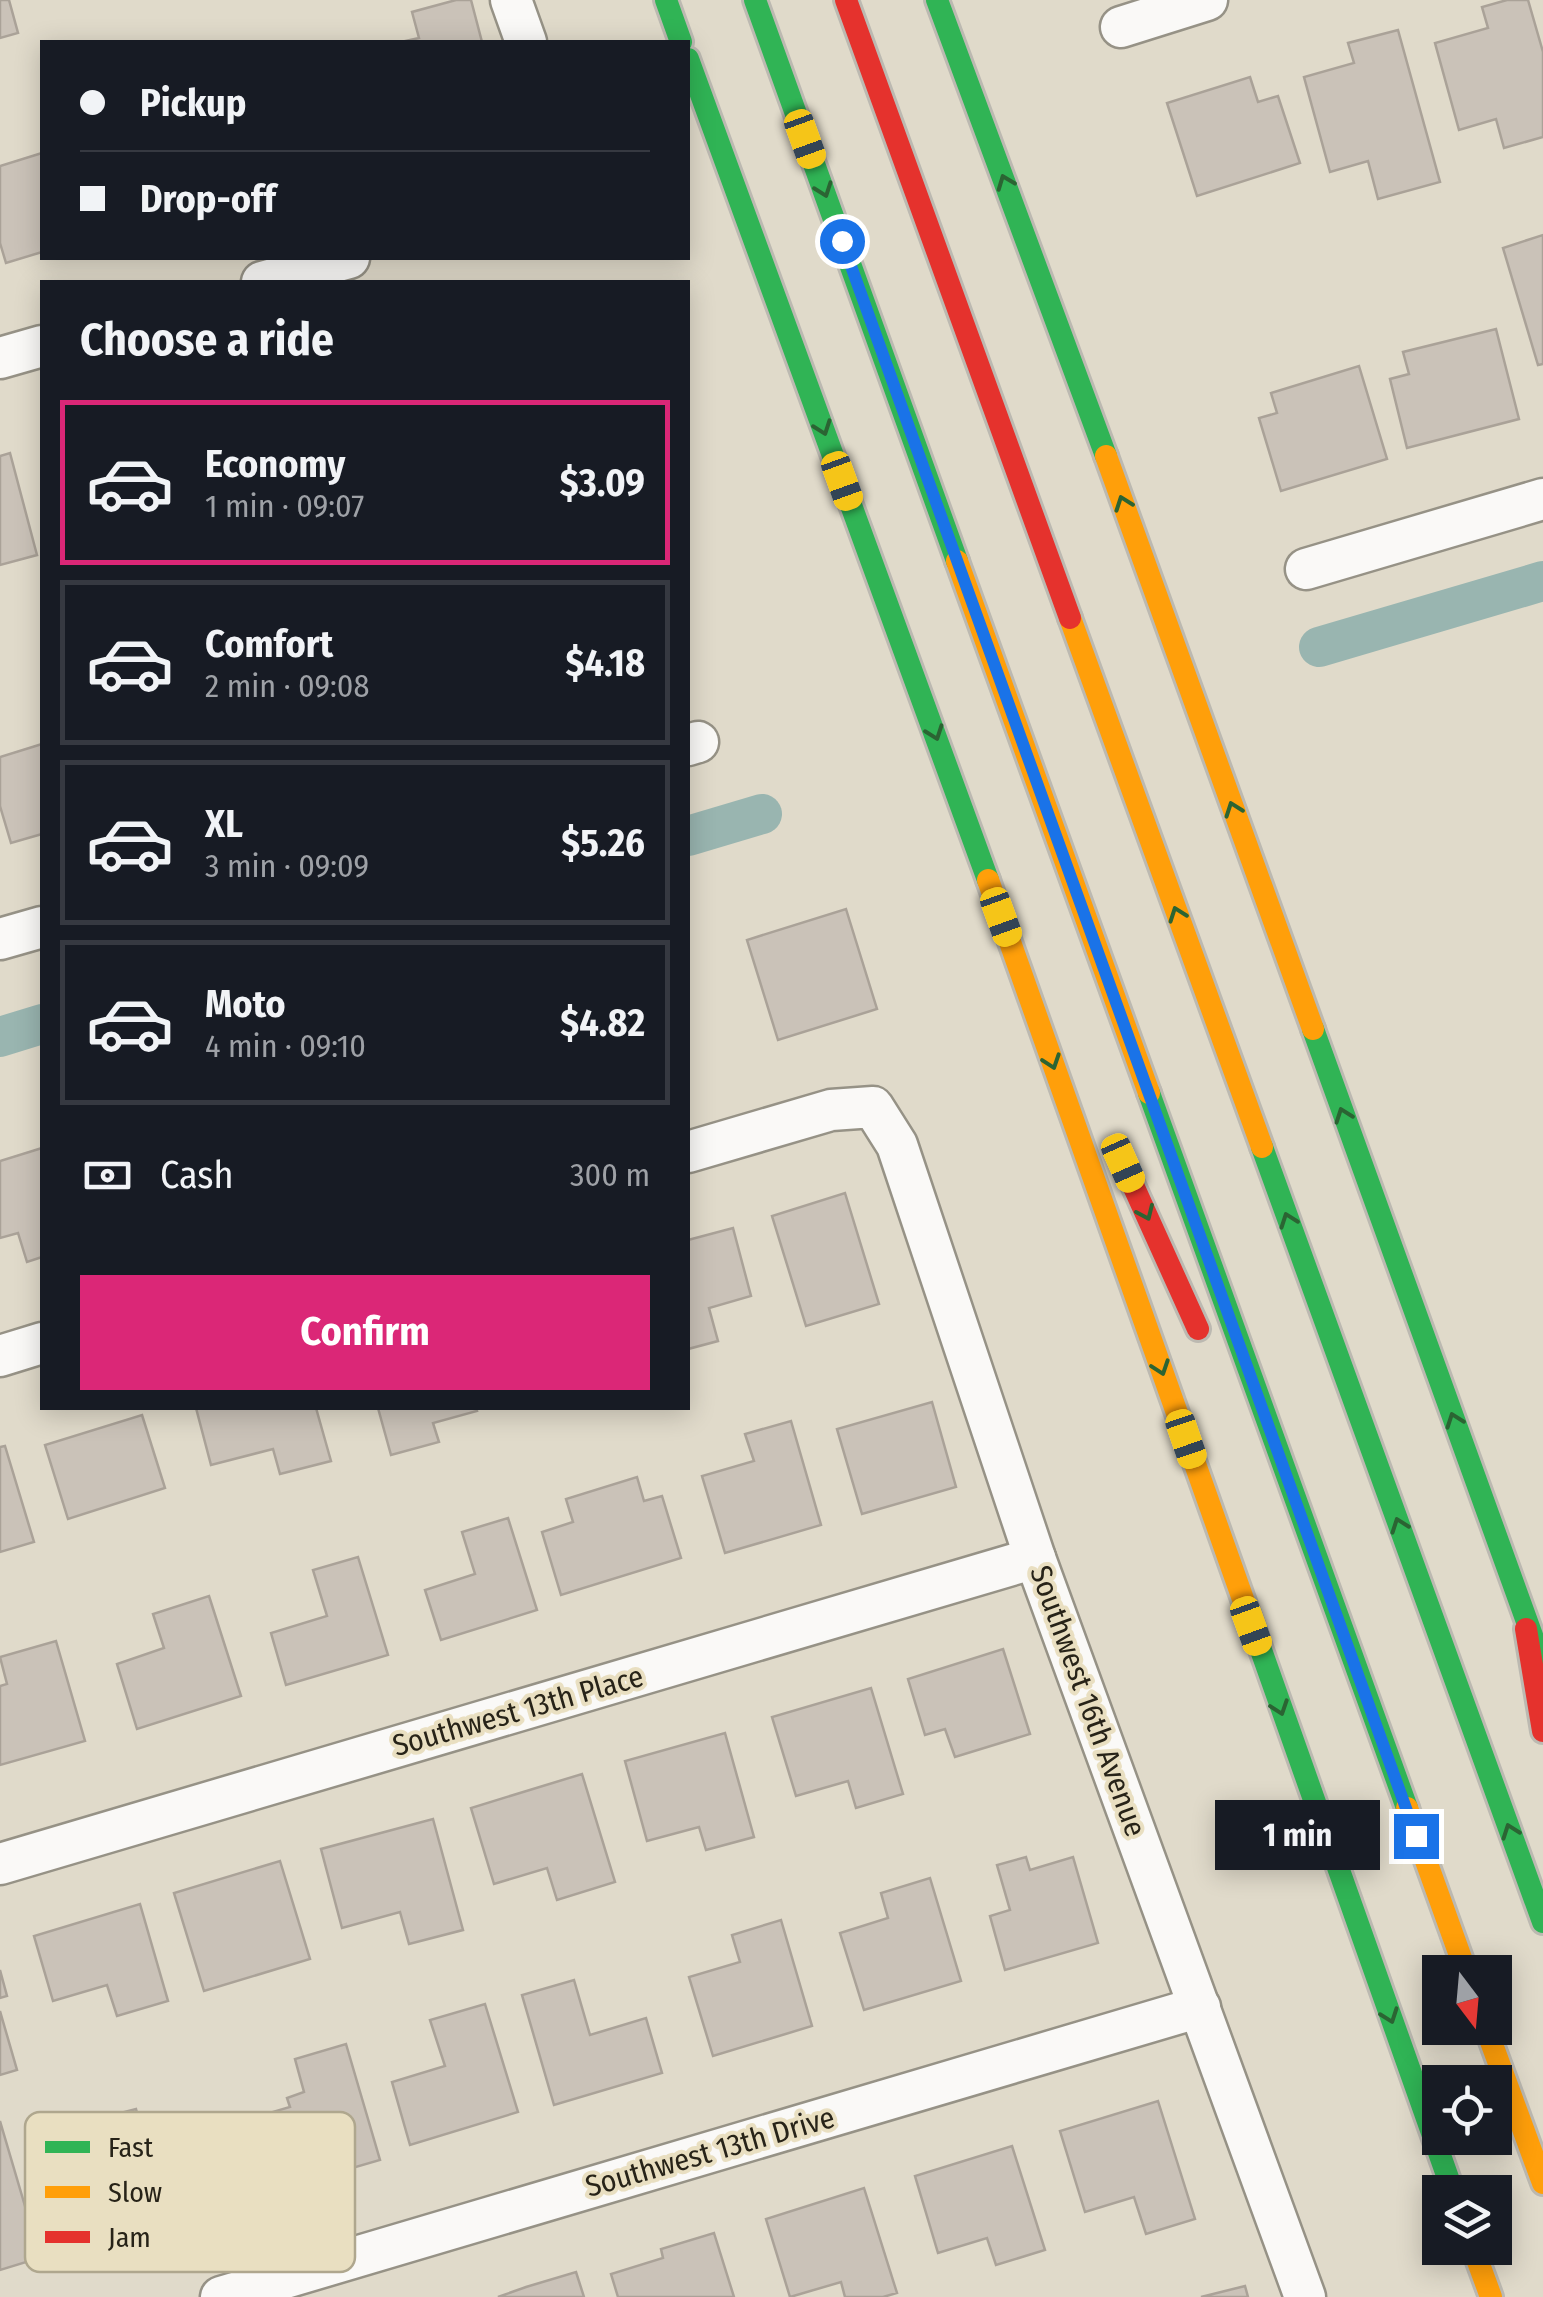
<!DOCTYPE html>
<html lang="en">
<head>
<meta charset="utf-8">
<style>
	body { margin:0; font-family:"Fira Sans Condensed",sans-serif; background:#242831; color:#f1f3f6; height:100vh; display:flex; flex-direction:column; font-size:38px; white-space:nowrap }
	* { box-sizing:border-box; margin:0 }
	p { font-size:32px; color:#9ea1a6 }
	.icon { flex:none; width:55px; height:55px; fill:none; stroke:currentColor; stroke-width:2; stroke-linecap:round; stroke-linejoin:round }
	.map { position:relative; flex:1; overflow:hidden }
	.drawer { position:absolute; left:40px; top:280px; width:650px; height:1130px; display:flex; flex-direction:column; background:#171b24; border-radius:0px; box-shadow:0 5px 25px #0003 }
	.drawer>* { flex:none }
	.banner { position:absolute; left:40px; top:40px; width:650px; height:220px; border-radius:0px; box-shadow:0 5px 25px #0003; display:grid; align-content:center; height:220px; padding:0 40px; background:#171b24 }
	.needle { width:65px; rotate:164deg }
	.fabs { position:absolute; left:1422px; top:1955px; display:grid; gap:20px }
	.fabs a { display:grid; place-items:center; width:90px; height:90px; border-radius:0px; background:#171b24; box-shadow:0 5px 25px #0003; font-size:50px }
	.end { position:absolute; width:45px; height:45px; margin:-22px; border:12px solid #1a73e8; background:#fff; box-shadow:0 0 0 5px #fff }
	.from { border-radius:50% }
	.bubble { position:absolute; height:70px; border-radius:0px; background:#171b24; box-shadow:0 5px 25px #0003; font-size:32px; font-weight:700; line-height:70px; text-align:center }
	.car { position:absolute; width:30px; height:60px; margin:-30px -15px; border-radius:12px; box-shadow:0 0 8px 2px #0007; background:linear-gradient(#f5c518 24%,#345 0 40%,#f5c518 0 76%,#345 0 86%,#f5c518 0) }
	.banner b { display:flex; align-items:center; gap:35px; height:95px; font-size:38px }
	.banner b+b { border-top:2px solid #363941 }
	.banner i { width:25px; height:25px; background:#f1f3f6 }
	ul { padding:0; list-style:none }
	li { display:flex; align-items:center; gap:30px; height:165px; margin:0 20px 15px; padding:0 20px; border:5px solid #363941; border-radius:0px }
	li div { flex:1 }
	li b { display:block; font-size:38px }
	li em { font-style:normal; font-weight:700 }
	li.selected { border-color:#db2777 }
	li>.icon { width:90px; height:90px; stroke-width:1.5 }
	h2 { padding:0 40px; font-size:45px; line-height:120px }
	.pay { display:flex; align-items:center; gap:25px; height:110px; padding:0 40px; font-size:38px }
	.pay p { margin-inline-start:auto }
	.cta { display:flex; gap:20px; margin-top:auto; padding:20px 40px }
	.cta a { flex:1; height:115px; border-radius:0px; background:#db2777; color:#fff; font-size:40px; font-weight:700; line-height:115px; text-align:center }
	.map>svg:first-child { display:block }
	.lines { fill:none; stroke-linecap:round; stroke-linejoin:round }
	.canal { stroke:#99b5b0; stroke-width:40 }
	.building { fill:#cac2b8; stroke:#aaa298; stroke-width:2.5 }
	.street-casing { stroke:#969286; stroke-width:45 }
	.fast-casing { stroke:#bcb9b1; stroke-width:28 }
	.slow-casing { stroke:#bcb9b1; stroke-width:28 }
	.jam-casing { stroke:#bcb9b1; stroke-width:28 }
	.street { stroke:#faf9f7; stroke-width:40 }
	.fast { stroke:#30b455; stroke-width:22 }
	.slow { stroke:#ff9f0a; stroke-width:22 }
	.jam { stroke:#e5322d; stroke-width:22 }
	.oneway { stroke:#2b6433 }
	.route { stroke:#1a73e8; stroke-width:12 }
	.labels { text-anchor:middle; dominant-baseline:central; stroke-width:8; stroke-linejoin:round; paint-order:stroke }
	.street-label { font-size:30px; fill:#272318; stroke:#e9dfc1 }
	.key { fill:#e9dfc1; stroke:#afa78e; stroke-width:2.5 }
	.key-label { font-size:28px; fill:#272318 }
</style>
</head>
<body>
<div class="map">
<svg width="1543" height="2297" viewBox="0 0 1543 2297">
	<rect width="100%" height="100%" fill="#e0daca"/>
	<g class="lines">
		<g class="canal">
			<polyline points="1319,647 1543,581"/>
			<polyline points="688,836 762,814"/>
			<polyline points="0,1037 42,1024"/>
		</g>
	</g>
	<g class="building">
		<polygon points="0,0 9,0 18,33 0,38"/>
		<polygon points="456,0 471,0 482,42 401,42 419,38 412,12"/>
		<polygon points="1507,0 1528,0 1543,52 1543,137 1504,148 1496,119 1459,130 1435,43 1488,28 1482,7"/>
		<polygon points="1398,30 1440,182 1378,199 1368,161 1330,172 1304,77 1354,63 1348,43"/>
		<polygon points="1250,77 1258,102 1278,96 1300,163 1197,196 1167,103"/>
		<polygon points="42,153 42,252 6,263 0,243 0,166"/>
		<polygon points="1543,235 1543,364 1538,365 1503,248"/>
		<polygon points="1496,329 1519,419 1407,448 1390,379 1409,374 1403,352"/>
		<polygon points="1359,366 1387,459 1281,491 1259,418 1277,413 1271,393"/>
		<polygon points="10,453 37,555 0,565 0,456"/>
		<polygon points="42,744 42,834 11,843 0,806 0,757"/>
		<polygon points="846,909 877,1009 778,1040 747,940"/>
		<polygon points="42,1148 42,1257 27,1262 18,1233 0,1238 0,1161"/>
		<polygon points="845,1193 879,1304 806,1326 772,1216"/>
		<polygon points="733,1228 751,1296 709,1308 718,1341 688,1349 688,1240"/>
		<polygon points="932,1402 956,1487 862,1514 837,1429"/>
		<polygon points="196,1408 316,1408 331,1461 280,1474 273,1449 211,1465"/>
		<polygon points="378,1408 476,1408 477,1411 433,1423 439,1442 391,1455"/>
		<polygon points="142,1415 165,1488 68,1519 45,1445"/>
		<polygon points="791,1421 821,1525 725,1553 702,1476 754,1461 745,1434"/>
		<polygon points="5,1446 34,1542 0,1552 0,1447"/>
		<polygon points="637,1477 644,1501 662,1496 681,1558 561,1595 542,1532 573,1522 566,1499"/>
		<polygon points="508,1518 537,1610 441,1640 425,1590 475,1574 462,1532"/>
		<polygon points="358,1557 388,1655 286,1685 271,1633 327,1616 313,1570"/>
		<polygon points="209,1596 241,1696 137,1729 117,1664 164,1648 153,1614"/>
		<polygon points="56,1641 85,1741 0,1765 0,1686 7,1684 0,1657"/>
		<polygon points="1003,1649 1030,1734 955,1757 945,1729 925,1735 908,1679"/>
		<polygon points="871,1688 903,1794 856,1808 848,1781 796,1796 772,1717"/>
		<polygon points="725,1733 754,1837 706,1850 699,1827 647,1841 625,1761"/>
		<polygon points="582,1774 615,1882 557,1900 547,1868 494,1884 471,1808"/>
		<polygon points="433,1819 463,1930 409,1944 400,1912 342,1928 321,1849"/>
		<polygon points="1026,1857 1030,1870 1073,1857 1098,1943 1005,1970 990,1916 1010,1910 997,1865"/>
		<polygon points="280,1861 310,1959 204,1991 174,1893"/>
		<polygon points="930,1878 961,1981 864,2010 840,1933 888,1918 881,1893"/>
		<polygon points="140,1904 168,2001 117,2016 107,1985 53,2001 34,1936"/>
		<polygon points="781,1920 812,2026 713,2056 689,1977 740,1962 732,1935"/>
		<polygon points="0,1970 7,1996 0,1998"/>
		<polygon points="574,1980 590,2035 646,2018 662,2073 554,2105 522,1995"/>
		<polygon points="485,2004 518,2112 410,2145 392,2082 445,2066 430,2020"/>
		<polygon points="0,2011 17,2070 0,2075"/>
		<polygon points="346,2044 380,2160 280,2189 259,2116 290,2107 287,2098 304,2092 295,2059"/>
		<polygon points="1158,2101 1195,2219 1146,2234 1134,2197 1085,2212 1060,2131"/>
		<polygon points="136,2109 154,2175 214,2159 225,2204 104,2236 74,2125"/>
		<polygon points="0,2121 25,2206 56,2197 72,2248 0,2270"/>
		<polygon points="1012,2146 1045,2250 996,2265 987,2238 938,2253 915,2176"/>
		<polygon points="864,2188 897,2293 883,2297 845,2297 841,2282 790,2297 766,2219"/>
		<polygon points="714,2233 734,2297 618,2297 611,2274 663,2258 661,2249"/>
		<polygon points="576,2272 584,2297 498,2297 526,2287"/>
		<polygon points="1245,2286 1248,2297 1201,2297"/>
	</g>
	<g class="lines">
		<defs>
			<g id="street">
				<polyline points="511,0 526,42"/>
				<polyline points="1121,27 1207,0"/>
				<polyline points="262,282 349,258"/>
				<polyline points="0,358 42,346"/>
				<polyline points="1306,569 1543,499"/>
				<polyline points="688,745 698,742"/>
				<polyline points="0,939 42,927"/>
				<polyline points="688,1152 831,1110 873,1107 897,1145 1035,1558 1305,2297"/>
				<polyline points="0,1356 42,1343"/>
				<polyline points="0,1864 1035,1558"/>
				<polyline points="221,2297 1200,2007"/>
			</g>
			<g id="fast">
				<polyline points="666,0 681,42"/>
				<polyline points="755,0 957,561"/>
				<polyline points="937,0 1106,456"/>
				<polyline points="688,59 988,880"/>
				<polyline points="1313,1029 1543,1666"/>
				<polyline points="1149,1093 1407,1808"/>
				<polyline points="1262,1147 1543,1922"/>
				<polyline points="1255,1633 1453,2192"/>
			</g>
			<g id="slow">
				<polyline points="1106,456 1313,1029"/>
				<polyline points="957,561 1149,1093"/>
				<polyline points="1070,618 1262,1147"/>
				<polyline points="988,880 1255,1633"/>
				<polyline points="1407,1808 1466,1972"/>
				<polyline points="1486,2028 1543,2183"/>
				<polyline points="1473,2248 1491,2297"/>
			</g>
			<g id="jam">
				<polyline points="846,0 1070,618"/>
				<polyline points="1118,1152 1198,1329"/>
				<polyline points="1526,1629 1543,1731"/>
			</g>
		</defs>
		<use href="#street" class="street-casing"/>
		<use href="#fast" class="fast-casing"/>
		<use href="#slow" class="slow-casing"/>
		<use href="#jam" class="jam-casing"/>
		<use href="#street" class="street"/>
		<use href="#fast" class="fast"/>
		<use href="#slow" class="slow"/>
		<use href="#jam" class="jam"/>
	</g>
	<defs><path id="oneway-chevron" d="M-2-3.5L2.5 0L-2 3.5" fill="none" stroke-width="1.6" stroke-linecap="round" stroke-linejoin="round" transform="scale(2.5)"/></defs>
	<g class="oneway">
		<use href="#oneway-chevron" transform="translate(1005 182) rotate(-111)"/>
		<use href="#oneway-chevron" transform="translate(824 190) rotate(70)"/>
		<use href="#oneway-chevron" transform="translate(823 428) rotate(70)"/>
		<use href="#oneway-chevron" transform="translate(1123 503) rotate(-110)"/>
		<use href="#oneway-chevron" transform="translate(935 733) rotate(70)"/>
		<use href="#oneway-chevron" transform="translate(1233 809) rotate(-110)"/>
		<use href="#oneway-chevron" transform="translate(1177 914) rotate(-110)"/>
		<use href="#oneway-chevron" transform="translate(1052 1062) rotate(71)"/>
		<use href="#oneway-chevron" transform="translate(1343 1115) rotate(-110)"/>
		<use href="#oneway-chevron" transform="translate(1146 1213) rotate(66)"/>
		<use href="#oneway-chevron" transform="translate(1288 1220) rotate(-110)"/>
		<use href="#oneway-chevron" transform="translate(1161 1368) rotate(71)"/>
		<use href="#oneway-chevron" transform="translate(1454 1420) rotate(-110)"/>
		<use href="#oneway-chevron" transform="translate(1399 1525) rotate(-110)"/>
		<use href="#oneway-chevron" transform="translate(1280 1708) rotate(71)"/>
		<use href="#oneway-chevron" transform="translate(1510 1831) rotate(-110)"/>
		<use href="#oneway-chevron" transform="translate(1390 2016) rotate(70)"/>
	</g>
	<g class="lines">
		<polyline class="route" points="842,241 1416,1836"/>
	</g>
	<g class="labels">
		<g class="street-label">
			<text transform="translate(1088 1701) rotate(70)">Southwest 16th Avenue</text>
			<text transform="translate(518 1711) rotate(-16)">Southwest 13th Place</text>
			<text transform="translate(710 2152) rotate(-16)">Southwest 13th Drive</text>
		</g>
	</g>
	<rect x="25" y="2112" width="330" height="160" rx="15" class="key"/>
	<rect x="45" y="2141" width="45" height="12" fill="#30b455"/>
	<rect x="45" y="2186" width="45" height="12" fill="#ff9f0a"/>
	<rect x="45" y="2231" width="45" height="12" fill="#e5322d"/>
	<g class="key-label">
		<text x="108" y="2157">Fast</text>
		<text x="108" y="2202">Slow</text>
		<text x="108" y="2247">Jam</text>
	</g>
</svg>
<div class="fabs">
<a><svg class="needle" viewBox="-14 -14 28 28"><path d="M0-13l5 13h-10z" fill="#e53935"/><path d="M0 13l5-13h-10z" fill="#9ea1a6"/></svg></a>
<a><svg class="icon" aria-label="locate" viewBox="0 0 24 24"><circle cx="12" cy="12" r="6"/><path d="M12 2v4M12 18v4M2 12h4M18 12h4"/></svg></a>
<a><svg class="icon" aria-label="layers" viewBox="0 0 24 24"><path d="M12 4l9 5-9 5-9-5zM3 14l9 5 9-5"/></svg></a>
</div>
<i class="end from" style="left:842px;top:241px"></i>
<i class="end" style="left:1416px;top:1836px"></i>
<div class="bubble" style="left:1215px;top:1800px;width:165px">1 min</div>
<i class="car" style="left:805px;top:139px;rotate:160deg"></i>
<i class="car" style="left:842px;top:481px;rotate:160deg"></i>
<i class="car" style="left:1001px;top:917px;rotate:160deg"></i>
<i class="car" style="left:1123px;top:1163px;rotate:156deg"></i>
<i class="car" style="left:1186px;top:1439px;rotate:161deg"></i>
<i class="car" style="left:1251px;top:1626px;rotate:160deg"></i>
<div class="banner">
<b><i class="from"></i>Pickup</b>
<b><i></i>Drop-off</b>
</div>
<section class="drawer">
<h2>Choose a ride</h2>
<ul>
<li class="selected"><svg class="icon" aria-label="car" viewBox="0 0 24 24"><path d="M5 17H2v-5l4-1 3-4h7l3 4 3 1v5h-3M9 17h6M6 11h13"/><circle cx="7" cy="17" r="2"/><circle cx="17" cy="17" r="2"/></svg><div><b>Economy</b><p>1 min · 09:07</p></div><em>$3.09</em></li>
<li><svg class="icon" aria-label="car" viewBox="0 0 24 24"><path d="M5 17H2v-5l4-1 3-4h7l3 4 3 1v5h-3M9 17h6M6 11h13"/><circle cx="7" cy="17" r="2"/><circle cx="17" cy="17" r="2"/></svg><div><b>Comfort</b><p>2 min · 09:08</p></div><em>$4.18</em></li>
<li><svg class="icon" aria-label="car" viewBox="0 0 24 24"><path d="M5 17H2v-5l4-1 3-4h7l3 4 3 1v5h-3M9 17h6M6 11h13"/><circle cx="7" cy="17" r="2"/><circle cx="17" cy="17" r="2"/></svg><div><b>XL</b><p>3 min · 09:09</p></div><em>$5.26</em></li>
<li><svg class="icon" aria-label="car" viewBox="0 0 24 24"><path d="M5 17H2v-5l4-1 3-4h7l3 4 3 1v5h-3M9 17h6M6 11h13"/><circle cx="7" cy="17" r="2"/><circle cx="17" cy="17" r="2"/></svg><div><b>Moto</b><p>4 min · 09:10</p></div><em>$4.82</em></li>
</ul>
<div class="pay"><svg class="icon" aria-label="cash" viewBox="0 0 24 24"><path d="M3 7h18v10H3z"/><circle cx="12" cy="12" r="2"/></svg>Cash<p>300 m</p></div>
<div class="cta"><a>Confirm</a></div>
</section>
</div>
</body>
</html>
